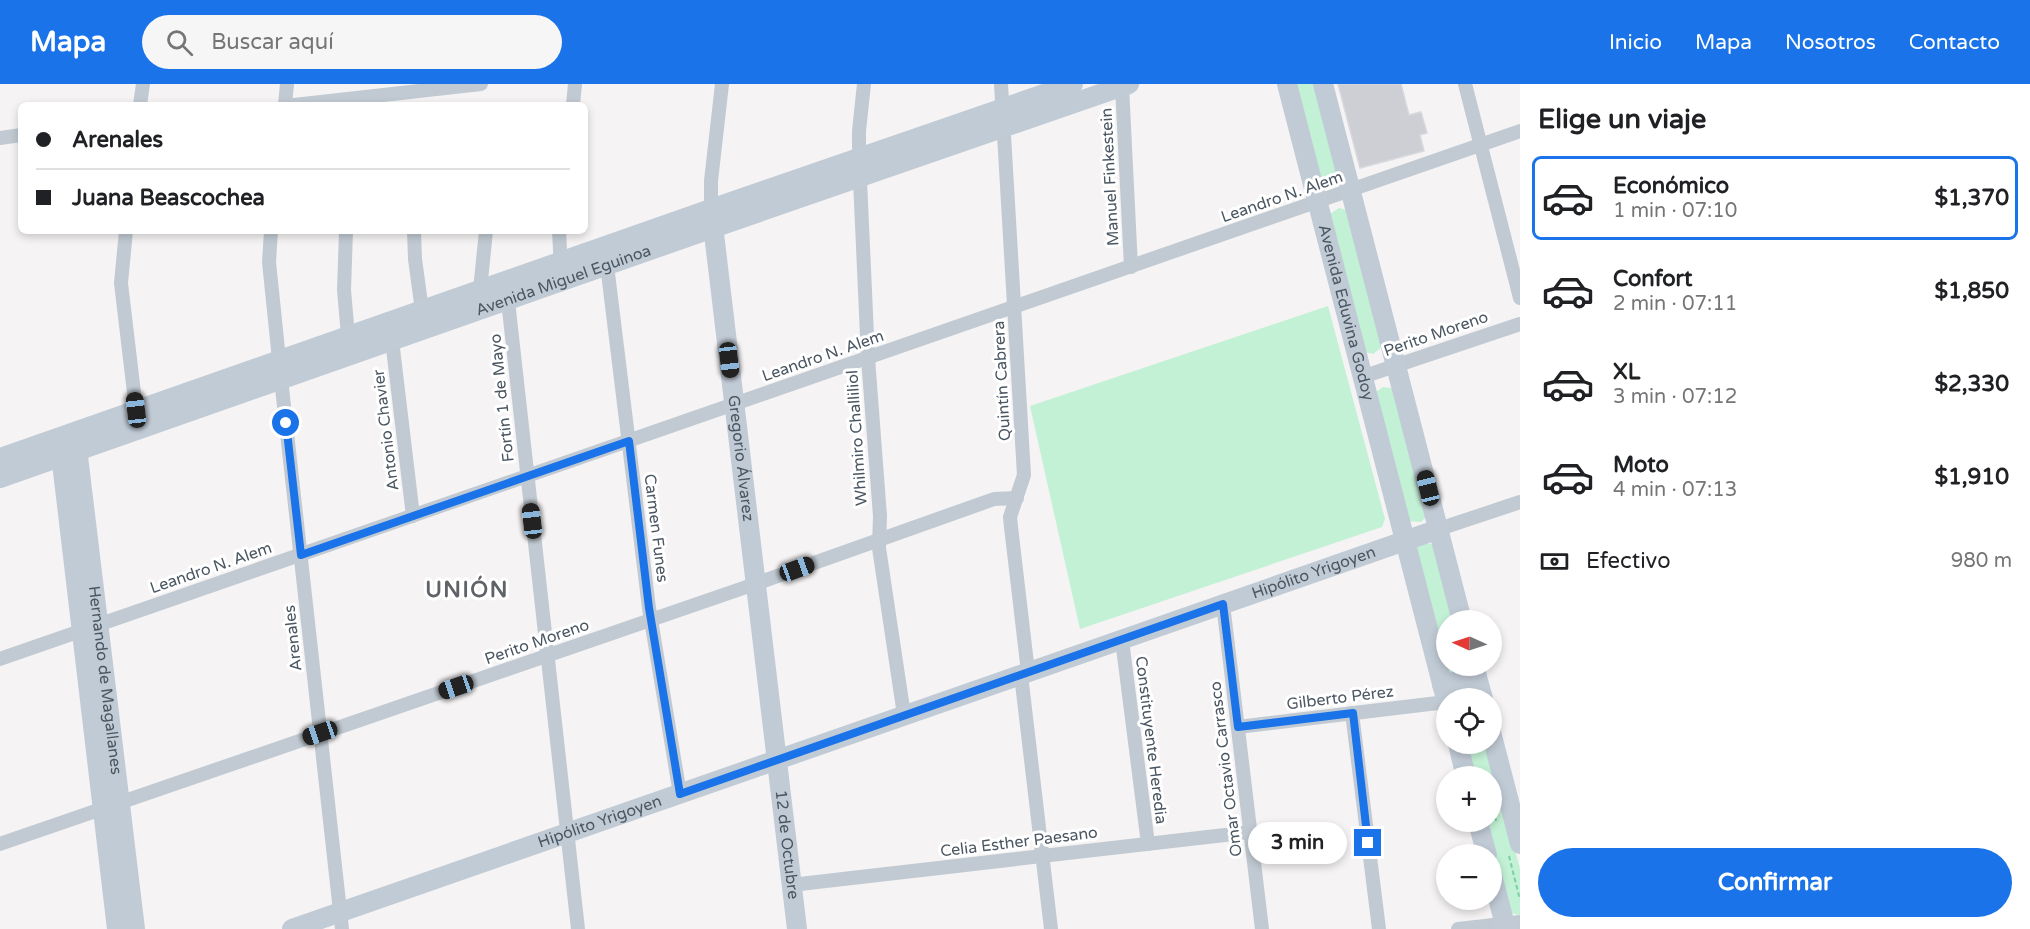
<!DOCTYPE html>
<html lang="es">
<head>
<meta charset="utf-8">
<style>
	body { margin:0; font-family:"Varela Round",sans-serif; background:#f6f6f6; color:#202124; height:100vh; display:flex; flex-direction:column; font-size:22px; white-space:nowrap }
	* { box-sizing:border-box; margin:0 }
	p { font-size:20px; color:#757577 }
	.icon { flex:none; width:33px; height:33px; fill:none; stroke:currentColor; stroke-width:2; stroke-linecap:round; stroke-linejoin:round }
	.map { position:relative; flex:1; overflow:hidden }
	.sheet { display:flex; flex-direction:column; background:#fff; width:510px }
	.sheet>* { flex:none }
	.top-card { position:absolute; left:18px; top:18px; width:570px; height:132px; border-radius:9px; box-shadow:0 3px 9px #0003; display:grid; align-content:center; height:132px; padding:0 18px; background:#fff }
	.needle { width:39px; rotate:273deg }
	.tools { position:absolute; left:1436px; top:526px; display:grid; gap:12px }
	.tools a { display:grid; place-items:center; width:66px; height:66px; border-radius:50%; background:#fff; box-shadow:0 3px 9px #0003; font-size:30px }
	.end { position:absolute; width:27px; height:27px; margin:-14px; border:8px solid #1a73e8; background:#fff; box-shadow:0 0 0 3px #fff }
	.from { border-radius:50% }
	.bubble { position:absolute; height:42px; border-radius:21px; background:#fff; box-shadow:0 3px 9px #0003; font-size:20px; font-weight:700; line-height:42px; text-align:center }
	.car { position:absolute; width:18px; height:36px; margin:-18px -9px; border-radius:8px; box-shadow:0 0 4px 2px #0007; background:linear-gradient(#222 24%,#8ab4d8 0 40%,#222 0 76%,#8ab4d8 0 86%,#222 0) }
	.top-card b { display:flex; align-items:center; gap:21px; height:57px; font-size:22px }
	.top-card b+b { border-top:2px solid #e0e0e0 }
	.top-card i { width:15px; height:15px; background:#202124 }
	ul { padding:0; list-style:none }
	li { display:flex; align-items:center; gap:18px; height:84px; margin:0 12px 9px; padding:0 6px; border:3px solid transparent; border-radius:9px }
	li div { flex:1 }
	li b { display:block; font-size:22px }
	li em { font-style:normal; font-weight:700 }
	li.active { border-color:#1a73e8 }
	li>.icon { width:54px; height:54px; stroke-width:1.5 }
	h2 { padding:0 18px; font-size:27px; line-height:72px }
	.pay { display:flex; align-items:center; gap:15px; height:66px; padding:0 18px; font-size:22px }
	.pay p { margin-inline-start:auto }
	.primary-button { display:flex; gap:12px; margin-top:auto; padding:12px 18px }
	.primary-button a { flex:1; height:69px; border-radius:36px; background:#1a73e8; color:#fff; font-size:24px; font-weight:700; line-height:69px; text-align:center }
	header { display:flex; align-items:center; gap:36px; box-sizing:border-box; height:84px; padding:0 30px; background:#1a73e8; color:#fff }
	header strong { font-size:28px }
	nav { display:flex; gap:33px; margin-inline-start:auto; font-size:21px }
	.search { width:420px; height:54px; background:#f6f6f6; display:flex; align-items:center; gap:15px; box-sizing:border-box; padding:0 21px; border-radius:33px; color:#757577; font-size:22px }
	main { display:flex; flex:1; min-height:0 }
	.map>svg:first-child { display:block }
	.green { fill:#c3f1d5 }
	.building { fill:#cdcfd5; stroke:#d7d9de; stroke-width:1.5 }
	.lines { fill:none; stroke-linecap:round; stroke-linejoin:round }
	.path { stroke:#7ad0a6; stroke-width:2; stroke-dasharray:4.5 3; stroke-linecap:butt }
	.street { stroke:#c1cad2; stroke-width:14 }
	.secondary { stroke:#c1cbd6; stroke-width:20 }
	.route { stroke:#1a73e8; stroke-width:8 }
	.labels { text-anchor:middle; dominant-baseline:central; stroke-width:6; stroke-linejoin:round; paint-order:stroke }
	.street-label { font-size:16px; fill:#4a5661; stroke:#fff }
	.district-label { font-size:22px; font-weight:bold; letter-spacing:1.5px; fill:#5f6368; stroke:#fff }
</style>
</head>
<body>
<header>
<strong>Mapa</strong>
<div class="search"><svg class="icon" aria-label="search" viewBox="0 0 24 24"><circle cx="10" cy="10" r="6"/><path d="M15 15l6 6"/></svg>Buscar aquí</div>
<nav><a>Inicio</a><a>Mapa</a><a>Nosotros</a><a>Contacto</a></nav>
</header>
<main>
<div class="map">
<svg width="1520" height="845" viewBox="0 0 1520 845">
	<rect width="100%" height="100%" fill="#f5f3f3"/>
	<g class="green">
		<polygon points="1294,0 1317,0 1338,98 1332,102 1322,99"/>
		<polygon points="1339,124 1347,126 1382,263 1373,270 1365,268 1330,130"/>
		<polygon points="1328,222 1385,435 1382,443 1080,545 1030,322"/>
		<polygon points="1383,303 1391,304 1395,306 1427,432 1421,438 1409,437 1376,308"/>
		<path d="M1423 459 1432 460 1438 465 1457 537H1446V582H1467C1461 593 1450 594 1443 583L1414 472 1416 464Z"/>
		<polygon points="1463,602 1471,604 1476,615 1453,615 1456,605"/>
		<polygon points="1464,660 1488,660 1520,785 1520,831 1510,829 1506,823 1484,738 1491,738 1491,693 1473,693"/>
	</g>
	<polygon class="building" points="1338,0 1401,0 1409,31 1421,28 1427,49 1420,51 1424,67 1360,84"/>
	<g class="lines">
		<g class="path">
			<polyline points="1491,726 1497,738"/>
			<polyline points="1509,772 1520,816"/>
		</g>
		<g class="street">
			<polyline points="864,0 859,47 859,74 868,274 880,432 879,464 904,631"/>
			<polyline points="1001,0 1024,391 1010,433 1011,443 1028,588"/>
			<polyline points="1465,0 1520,214"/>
			<polyline points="1122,2 1131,183"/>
			<polyline points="140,21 143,0"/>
			<polyline points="285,21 287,0"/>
			<polyline points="294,21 481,0"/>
			<polyline points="573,21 575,0"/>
			<polyline points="0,54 21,51"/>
			<polyline points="711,125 711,97 722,0"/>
			<polyline points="126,147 121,199 137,334"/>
			<polyline points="271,147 269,178 281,295 342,845"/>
			<polyline points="346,147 344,206 348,252"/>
			<polyline points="414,147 415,175 423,234"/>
			<polyline points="559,147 561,184"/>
			<polyline points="607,181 649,524 680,710"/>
			<polyline points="480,206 486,147"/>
			<polyline points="507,208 578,845"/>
			<polyline points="392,256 413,432"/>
			<polyline points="1362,293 1520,240"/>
			<polyline points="1439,445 1520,418"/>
			<polyline points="1223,520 1262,845"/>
			<polyline points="1122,556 1148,760"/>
			<polyline points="0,575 1520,47"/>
			<polyline points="1021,591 1051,845"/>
			<polyline points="1352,629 1379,845"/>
			<polyline points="1238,643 1446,618"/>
			<polyline points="0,760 755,500 994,415 1017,414"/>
			<polyline points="791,801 1251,748"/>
			<polyline points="1458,845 1520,838"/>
		</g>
		<g class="secondary">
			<path id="s1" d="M1287 0 1446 615"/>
			<polyline points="1323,0 1462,537"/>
			<path id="s2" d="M712 133 797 845"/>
			<path id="s3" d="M76 356 135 845"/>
			<polyline points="60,362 117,845"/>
			<polyline points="0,374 711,125 1073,0"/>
			<path id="s4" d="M0 394 713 144 1129 0"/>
			<polyline points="1474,582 1483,615"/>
			<polyline points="1442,601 1477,592"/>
			<polyline points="1491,648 1520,760"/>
			<polyline points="1458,660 1466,693"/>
			<polyline points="1478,738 1487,771"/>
			<polyline points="1491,787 1506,845"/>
			<path id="s5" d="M292 845 1439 445"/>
		</g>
	</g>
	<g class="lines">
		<polyline class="route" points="286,339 301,471 629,357 649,524 680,710 1223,520 1238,643 1353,629 1368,759"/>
	</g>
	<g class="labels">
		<g class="street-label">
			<text transform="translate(1110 93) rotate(-93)">Manuel Finkestein</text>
			<text transform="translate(1282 113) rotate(-19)">Leandro N. Alem</text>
			<text stroke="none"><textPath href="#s4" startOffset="597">Avenida Miguel Eguinoa</textPath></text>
			<text stroke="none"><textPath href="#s1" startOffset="236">Avenida Eduvina Godoy</textPath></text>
			<text transform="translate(1436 250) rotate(-19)">Perito Moreno</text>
			<text transform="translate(823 272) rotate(-19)">Leandro N. Alem</text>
			<text transform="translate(1002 297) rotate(-93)">Quintín Cabrera</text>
			<text transform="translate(502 314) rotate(-96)">Fortín 1 de Mayo</text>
			<text transform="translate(386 346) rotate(-97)">Antonio Chavier</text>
			<text transform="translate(857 354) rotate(-94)">Whilmiro Challiliol</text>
			<text stroke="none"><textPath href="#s2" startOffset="243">Gregorio Álvarez</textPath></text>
			<text transform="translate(656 444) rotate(83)">Carmen Funes</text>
			<text transform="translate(211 484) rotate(-19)">Leandro N. Alem</text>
			<text stroke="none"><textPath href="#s5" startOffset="1082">Hipólito Yrigoyen</textPath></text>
			<text transform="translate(293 554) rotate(-96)">Arenales</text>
			<text transform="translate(537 558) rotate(-19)">Perito Moreno</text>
			<text stroke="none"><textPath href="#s3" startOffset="242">Hernando de Magallanes</textPath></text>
			<text transform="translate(1340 614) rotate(-7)">Gilberto Pérez</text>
			<text transform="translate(1151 656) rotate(83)">Constituyente Heredia</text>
			<text transform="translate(1226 685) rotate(-97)">Omar Octavio Carrasco</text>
			<text stroke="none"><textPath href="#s5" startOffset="326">Hipólito Yrigoyen</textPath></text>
			<text transform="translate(1019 758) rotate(-7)">Celia Esther Paesano</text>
			<text stroke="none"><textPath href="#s2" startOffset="632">12 de Octubre</textPath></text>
		</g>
		<g class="district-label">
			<text x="467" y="506">UNIÓN</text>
		</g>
	</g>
</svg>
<div class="tools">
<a><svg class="needle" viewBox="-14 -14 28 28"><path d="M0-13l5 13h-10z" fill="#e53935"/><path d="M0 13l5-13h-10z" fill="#757577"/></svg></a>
<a><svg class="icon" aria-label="locate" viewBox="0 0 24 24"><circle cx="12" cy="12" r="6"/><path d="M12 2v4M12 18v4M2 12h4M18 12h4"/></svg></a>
<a>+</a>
<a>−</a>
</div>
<i class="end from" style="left:286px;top:339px"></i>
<i class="end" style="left:1368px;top:759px"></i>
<div class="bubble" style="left:1248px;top:738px;width:99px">3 min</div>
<i class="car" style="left:729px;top:276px;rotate:173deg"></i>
<i class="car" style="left:136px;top:326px;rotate:353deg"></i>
<i class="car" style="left:1428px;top:404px;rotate:346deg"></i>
<i class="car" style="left:532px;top:437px;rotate:353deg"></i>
<i class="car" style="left:797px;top:485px;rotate:70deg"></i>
<i class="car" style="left:456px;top:603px;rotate:251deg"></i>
<i class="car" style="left:320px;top:649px;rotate:251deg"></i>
<div class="top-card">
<b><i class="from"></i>Arenales</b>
<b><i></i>Juana Beascochea</b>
</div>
</div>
<section class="sheet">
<h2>Elige un viaje</h2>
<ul>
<li class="active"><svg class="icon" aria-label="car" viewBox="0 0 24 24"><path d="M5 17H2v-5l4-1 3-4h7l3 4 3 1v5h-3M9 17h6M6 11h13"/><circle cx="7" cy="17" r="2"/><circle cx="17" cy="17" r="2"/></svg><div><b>Económico</b><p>1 min · 07:10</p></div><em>$1,370</em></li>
<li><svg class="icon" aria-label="car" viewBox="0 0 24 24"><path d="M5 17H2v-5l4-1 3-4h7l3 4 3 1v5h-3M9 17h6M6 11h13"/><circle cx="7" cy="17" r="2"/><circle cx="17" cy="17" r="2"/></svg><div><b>Confort</b><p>2 min · 07:11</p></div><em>$1,850</em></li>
<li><svg class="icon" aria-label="car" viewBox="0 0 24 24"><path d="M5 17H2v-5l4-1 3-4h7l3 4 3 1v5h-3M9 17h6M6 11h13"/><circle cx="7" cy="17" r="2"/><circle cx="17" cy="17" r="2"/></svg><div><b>XL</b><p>3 min · 07:12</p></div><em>$2,330</em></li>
<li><svg class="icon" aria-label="car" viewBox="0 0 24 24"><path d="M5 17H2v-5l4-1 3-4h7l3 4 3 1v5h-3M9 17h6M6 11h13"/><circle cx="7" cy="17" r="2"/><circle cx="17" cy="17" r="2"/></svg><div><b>Moto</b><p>4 min · 07:13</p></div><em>$1,910</em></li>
</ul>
<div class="pay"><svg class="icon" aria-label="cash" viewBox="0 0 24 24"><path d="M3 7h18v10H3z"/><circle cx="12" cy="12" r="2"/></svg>Efectivo<p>980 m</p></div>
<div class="primary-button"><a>Confirmar</a></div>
</section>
</main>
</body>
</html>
